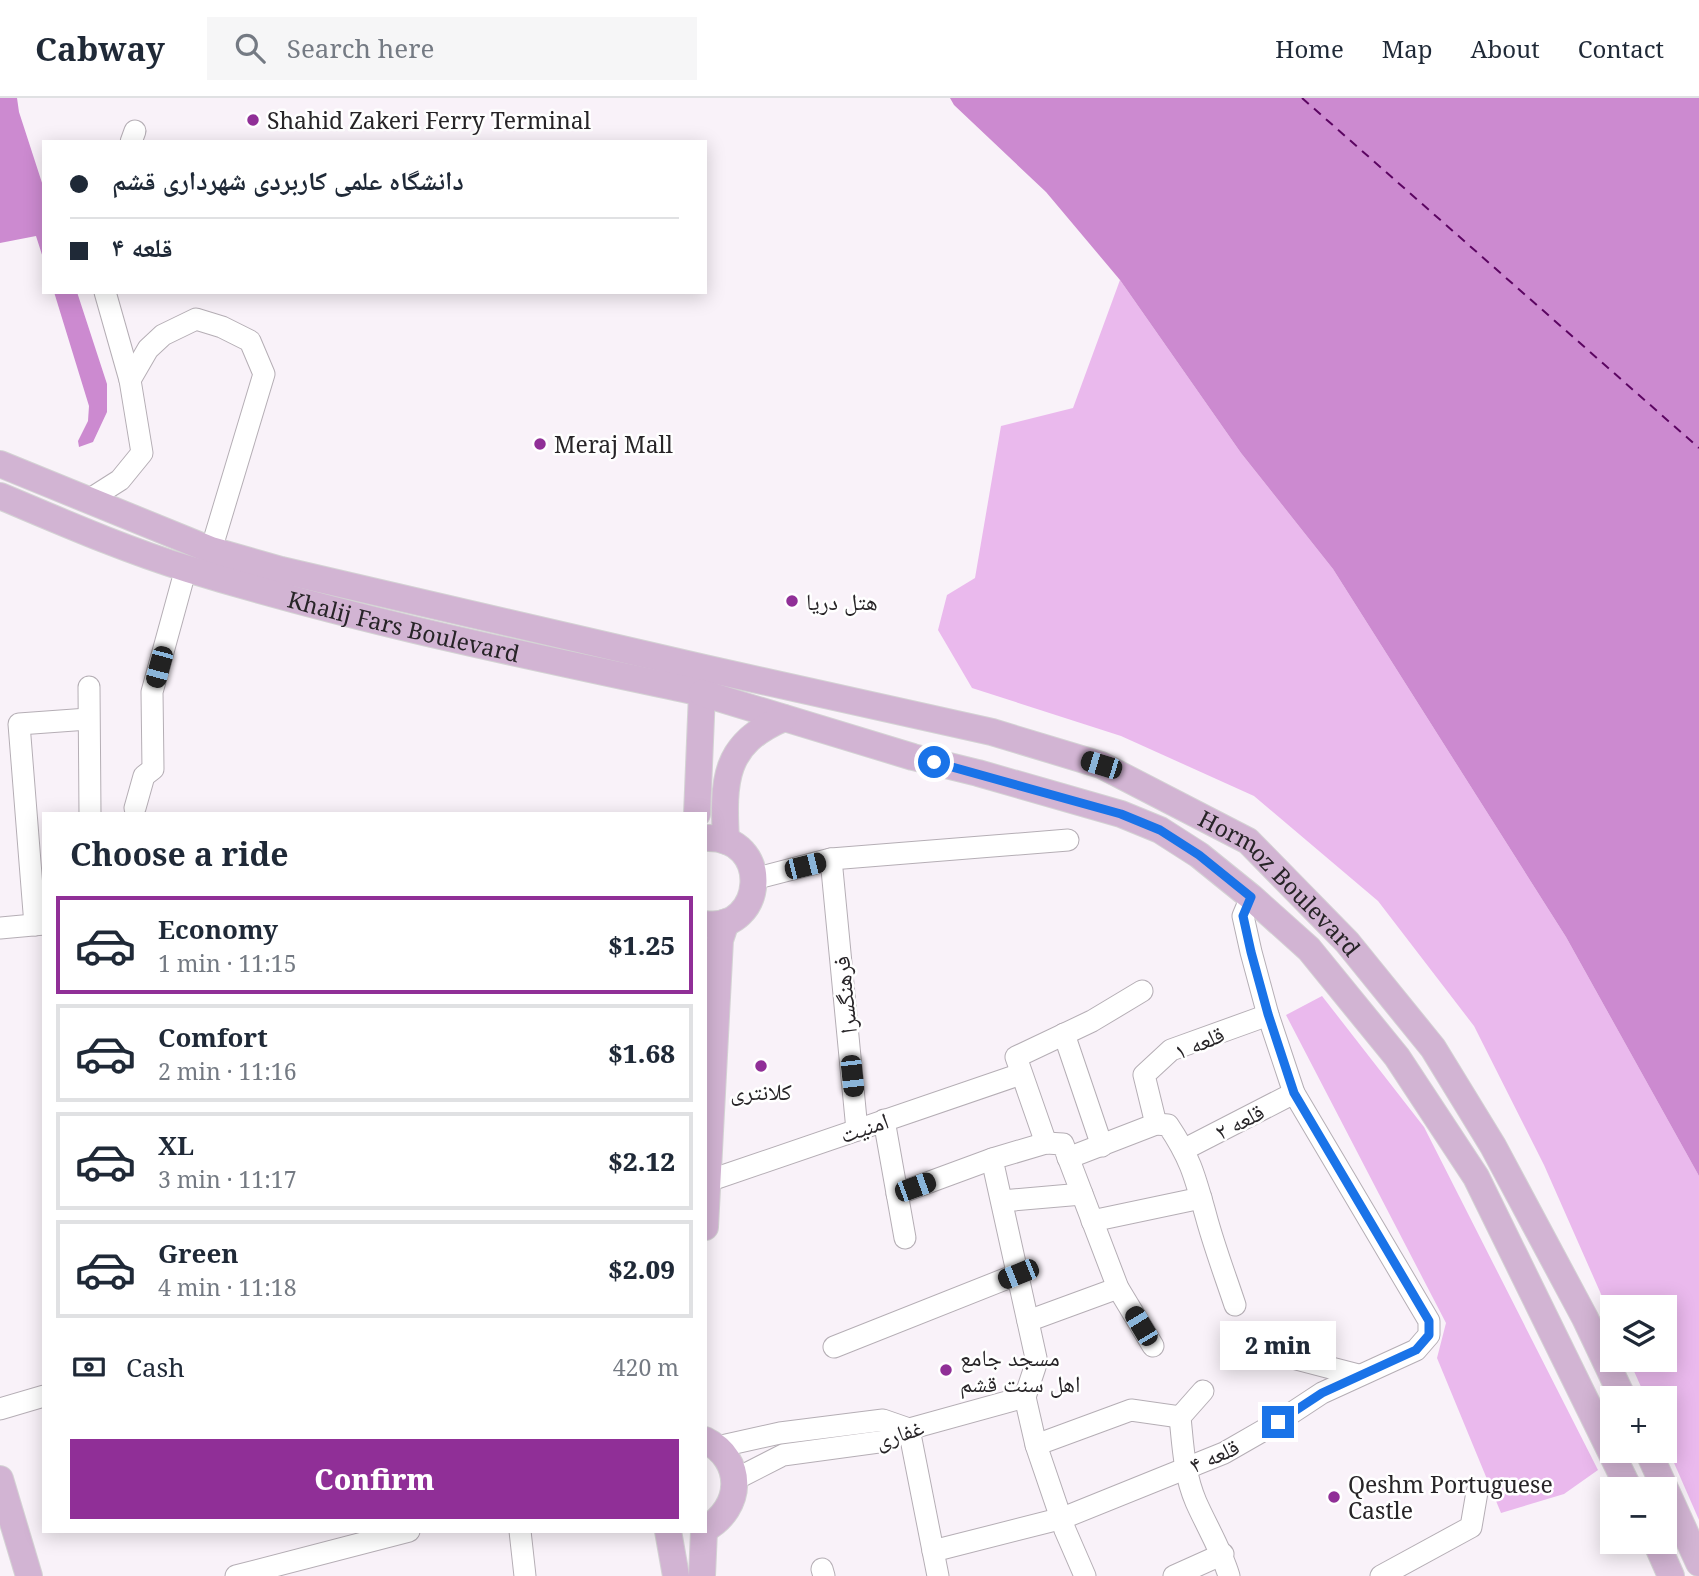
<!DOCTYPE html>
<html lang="en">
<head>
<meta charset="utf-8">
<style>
	body { margin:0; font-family:"Noto Serif","Noto Naskh Arabic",serif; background:#f6f6f7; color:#1f2937; height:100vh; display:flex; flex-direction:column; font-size:26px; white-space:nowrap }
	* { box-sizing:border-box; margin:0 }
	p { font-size:23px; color:#747a83 }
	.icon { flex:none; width:38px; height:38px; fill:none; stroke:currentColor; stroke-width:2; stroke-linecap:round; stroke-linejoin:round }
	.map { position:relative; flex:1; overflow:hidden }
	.details { position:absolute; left:42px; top:714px; width:665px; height:721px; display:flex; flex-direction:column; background:#fff; border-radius:0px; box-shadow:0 4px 18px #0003 }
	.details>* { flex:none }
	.banner { position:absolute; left:42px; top:42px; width:665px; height:154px; border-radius:0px; box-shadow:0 4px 18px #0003; display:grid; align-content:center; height:154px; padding:0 28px; background:#fff }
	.tools { position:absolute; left:1600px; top:1197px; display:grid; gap:14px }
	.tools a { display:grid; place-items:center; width:77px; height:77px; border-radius:0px; background:#fff; box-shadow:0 4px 18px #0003; font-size:35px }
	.end { position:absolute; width:32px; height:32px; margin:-16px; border:9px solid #1a73e8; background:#fff; box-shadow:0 0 0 4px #fff }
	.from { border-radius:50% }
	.bubble { position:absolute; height:49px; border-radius:0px; background:#fff; box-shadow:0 4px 18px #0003; font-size:23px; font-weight:800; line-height:49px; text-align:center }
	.car { position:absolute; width:21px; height:42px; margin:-21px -10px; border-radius:9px; box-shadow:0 0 5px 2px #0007; background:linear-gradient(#222 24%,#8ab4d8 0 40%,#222 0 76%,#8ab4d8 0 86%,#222 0) }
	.banner b { display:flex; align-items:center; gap:24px; height:66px; font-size:26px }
	.banner b+b { border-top:2px solid #e0e1e3 }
	.banner i { width:18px; height:18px; background:#1f2937 }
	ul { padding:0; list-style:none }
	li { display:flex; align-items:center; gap:21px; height:98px; margin:0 14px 10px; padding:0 14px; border:4px solid #e0e1e3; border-radius:0px }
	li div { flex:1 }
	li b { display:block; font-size:26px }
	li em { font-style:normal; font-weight:800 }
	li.active { border-color:#902f97 }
	li>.icon { width:63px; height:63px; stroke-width:1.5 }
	h2 { padding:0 28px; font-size:32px; line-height:84px }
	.pay { display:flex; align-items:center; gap:18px; height:77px; padding:0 28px; font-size:26px }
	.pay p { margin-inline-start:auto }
	.button { display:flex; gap:14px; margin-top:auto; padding:14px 28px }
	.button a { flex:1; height:80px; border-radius:0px; background:#902f97; color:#fff; font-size:28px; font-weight:800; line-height:80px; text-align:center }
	header { display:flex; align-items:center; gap:42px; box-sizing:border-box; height:98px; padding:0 35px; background:#fff; border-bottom:2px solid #e0e1e3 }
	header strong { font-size:33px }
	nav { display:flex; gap:38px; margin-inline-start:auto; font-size:24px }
	.search { width:490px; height:63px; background:#f6f6f7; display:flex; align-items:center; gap:18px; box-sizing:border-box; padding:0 24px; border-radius:0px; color:#747a83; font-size:26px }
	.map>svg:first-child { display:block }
	.green { fill:#eab9ed }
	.water { fill:#cc8ad0 }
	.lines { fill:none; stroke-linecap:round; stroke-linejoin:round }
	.ferry { stroke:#5b0561; stroke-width:2; stroke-dasharray:9 7; stroke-linecap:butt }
	.minor-casing { stroke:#b5aeb5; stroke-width:23 }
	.major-casing { stroke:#d4d3d4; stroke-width:28 }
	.minor { stroke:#fff; stroke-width:21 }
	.major { stroke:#d2b4d3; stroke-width:26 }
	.route { stroke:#1a73e8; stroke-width:9 }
	.poi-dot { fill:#902f97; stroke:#fff; stroke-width:2.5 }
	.labels { text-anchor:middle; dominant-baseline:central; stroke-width:5; stroke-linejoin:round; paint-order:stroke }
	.poi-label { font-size:23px; fill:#272427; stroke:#fff; text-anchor:start }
	.street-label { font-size:23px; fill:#272427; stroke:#fff }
</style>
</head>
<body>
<header>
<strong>Cabway</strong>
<div class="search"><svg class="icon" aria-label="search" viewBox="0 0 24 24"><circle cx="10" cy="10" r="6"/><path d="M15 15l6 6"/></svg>Search here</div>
<nav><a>Home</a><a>Map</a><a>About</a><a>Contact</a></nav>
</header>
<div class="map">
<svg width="1699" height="1478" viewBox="0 0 1699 1478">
	<rect width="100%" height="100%" fill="#f9f2f9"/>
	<g class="green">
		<polygon points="1120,182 1241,355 1333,471 1566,839 1699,1078 1699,1422 1664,1342 1664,1300 1646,1300 1629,1262 1664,1262 1664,1209 1612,1209 1612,1221 1544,1067 1474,928 1378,803 1254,698 1121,638 972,590 938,532 947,497 975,480 1001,328 1073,310"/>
		<polygon points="1322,898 1424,1029 1598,1372 1564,1396 1501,1415 1437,1260 1446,1225 1286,917"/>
	</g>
	<g class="water">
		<polygon points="0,0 17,0 19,14 44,91 44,163 36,138 0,145"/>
		<polygon points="950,0 1699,0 1699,1078 1566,839 1333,471 1241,355 1120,182 1046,94 954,7"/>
		<polygon points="54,194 77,194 107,286 107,314 93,344 79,349 78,343 88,323 89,308"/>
	</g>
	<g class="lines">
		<polyline class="ferry" points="1302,0 1699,350"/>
		<defs>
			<g id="minor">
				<polyline points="131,44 135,33"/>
				<polyline points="105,194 130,282"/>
				<polyline points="87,403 120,382 142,355 130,282 148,251 163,237 196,221 222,229 250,243 264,276 211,452"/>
				<polyline points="89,589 90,716"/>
				<polyline points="135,710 144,678 153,671 152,594 186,470"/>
				<polyline points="831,761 857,1032"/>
				<polyline points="754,781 831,761 1068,742"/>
				<polyline points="35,827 19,626 88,621"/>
				<polyline points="0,830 44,826"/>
				<polyline points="1064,936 1102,1048"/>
				<polyline points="884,1022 905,1140"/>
				<polyline points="1156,1026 1144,977 1171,952 1268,917"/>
				<polyline points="1046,1045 1016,959 1092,923 1142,893"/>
				<polyline points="1185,1051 1294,995"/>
				<path d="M1068 1060 1156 1026 1168 1027C1191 1061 1195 1079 1206 1118 1214 1148 1225 1177 1235 1207"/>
				<polyline points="708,1083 1021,976"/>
				<polyline points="897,1096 992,1061"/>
				<polyline points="1002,1103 1082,1096"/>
				<polyline points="1092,1123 1201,1100"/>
				<polyline points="1028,1223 1118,1190"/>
				<polyline points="834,1249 1018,1176"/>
				<polyline points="1254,1250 1358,1277"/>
				<path d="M1203 1293 1180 1319C1183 1348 1184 1376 1196 1404 1207 1429 1221 1451 1229 1478"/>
				<polyline points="0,1311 44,1298"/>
				<polyline points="909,1331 938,1478"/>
				<polyline points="1036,1347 1131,1312 1180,1319"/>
				<polyline points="717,1349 780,1335 883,1322 909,1331"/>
				<polyline points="734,1382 783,1357 886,1343 909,1331 1025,1299"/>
				<polyline points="520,1433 525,1478"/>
				<polyline points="933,1453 1063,1420 1224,1355 1278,1324 1322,1295 1416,1252 1429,1237 1429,1223 1294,995 1268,917 1251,854 1243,818 1251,799"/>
				<polyline points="822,1471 824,1478"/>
				<polyline points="236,1478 409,1433"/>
				<polyline points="1085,1478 1065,1432 1036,1347 1025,1299 1035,1269 1036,1260 992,1061 1046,1045 1063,1046 1118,1190 1153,1248"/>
				<polyline points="1174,1478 1223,1456"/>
				<polyline points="1381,1478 1471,1429 1477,1394"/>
			</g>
			<g id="major">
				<path id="s1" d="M0 366 211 452 281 472 704 570 992 634 1101 667 1248 743 1347 844 1433 950 1493 1048 1585 1220 1623 1300"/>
				<path id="s2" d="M0 398C62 424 123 451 188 471 356 523 530 558 702 595L697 716"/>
				<polyline points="702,595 913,659 978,675 1121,716 1160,732 1199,757 1251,799 1309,851 1397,959 1476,1079 1629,1391"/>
				<path d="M705 740C774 737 765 835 705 826"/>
				<path d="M726 743C723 682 723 646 784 620"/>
				<polyline points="705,1129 720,842 726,824"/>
				<path d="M705 1342C745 1362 743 1410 705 1431"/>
				<polyline points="1648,1353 1699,1465"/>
				<polyline points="0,1381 29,1478"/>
				<polyline points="668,1433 676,1478"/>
				<polyline points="1656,1444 1671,1478"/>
				<polyline points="702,1478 704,1433"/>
			</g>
		</defs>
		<use href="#minor" class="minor-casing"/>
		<use href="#major" class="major-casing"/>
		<use href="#minor" class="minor"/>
		<use href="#major" class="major"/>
	</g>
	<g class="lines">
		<polyline class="route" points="934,664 1121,716 1160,732 1199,757 1251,799 1243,818 1251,854 1268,916 1294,995 1429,1223 1429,1237 1416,1252 1322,1295 1278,1324"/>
	</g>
	<g class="poi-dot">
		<circle cx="253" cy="22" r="7"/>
		<circle cx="540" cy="346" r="7"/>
		<circle cx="792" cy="503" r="7"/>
		<circle cx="761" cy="968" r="7"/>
		<circle cx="946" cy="1272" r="7"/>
		<circle cx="1334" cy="1399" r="7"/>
	</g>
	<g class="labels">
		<g class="poi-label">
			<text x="267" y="22">Shahid Zakeri Ferry Terminal</text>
			<text x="554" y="346">Meraj Mall</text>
			<text x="806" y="503">هتل دریا</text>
			<text x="761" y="993" text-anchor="middle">کلانتری</text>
			<text x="960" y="1259">مسجد جامع<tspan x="960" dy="26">اهل سنت قشم</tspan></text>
			<text x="1348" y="1386">Qeshm Portuguese<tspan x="1348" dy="26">Castle</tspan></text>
		</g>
		<g class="street-label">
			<text stroke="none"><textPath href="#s2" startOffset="425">Khalij Fars Boulevard</textPath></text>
			<text stroke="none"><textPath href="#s1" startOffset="1360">Hormoz Boulevard</textPath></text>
			<text transform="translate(844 897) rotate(-96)">فرهنگسرا</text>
			<text transform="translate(1199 944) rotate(-23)">قلعه ۱</text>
			<text transform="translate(1239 1023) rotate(-27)">قلعه ۲</text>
			<text transform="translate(864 1029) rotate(-19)">امنیت</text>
			<text transform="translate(899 1335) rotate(-18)">غفاری</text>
			<text transform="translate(1214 1357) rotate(-24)">قلعه ۴</text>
		</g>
	</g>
</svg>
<div class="tools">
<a><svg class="icon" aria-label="layers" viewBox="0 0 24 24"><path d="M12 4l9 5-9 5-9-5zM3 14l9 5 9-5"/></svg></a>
<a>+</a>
<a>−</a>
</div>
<i class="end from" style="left:934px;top:664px"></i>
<i class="end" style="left:1278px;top:1324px"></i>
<div class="bubble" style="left:1220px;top:1223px;width:116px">2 min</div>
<i class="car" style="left:159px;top:569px;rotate:195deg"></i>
<i class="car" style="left:1101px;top:667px;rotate:287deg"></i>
<i class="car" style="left:805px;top:768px;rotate:76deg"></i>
<i class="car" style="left:852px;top:978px;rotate:174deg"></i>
<i class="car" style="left:915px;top:1089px;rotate:70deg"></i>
<i class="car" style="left:1018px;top:1176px;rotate:248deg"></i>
<i class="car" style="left:1141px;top:1228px;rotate:329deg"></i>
<div class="banner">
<b><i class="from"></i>دانشگاه علمی کاربردی شهرداری قشم</b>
<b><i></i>قلعه ۴</b>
</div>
<section class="details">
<h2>Choose a ride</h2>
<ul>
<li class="active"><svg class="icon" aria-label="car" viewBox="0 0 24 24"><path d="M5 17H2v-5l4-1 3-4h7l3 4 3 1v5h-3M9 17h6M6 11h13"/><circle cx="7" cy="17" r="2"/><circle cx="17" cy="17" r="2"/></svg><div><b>Economy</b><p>1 min · 11:15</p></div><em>$1.25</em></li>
<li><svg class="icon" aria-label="car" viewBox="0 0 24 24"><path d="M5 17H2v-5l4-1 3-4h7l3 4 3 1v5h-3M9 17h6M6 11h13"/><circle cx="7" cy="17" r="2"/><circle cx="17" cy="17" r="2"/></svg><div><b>Comfort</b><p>2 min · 11:16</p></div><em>$1.68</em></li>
<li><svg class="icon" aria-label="car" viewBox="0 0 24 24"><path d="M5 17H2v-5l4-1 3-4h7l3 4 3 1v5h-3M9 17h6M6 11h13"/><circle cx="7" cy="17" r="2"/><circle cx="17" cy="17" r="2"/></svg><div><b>XL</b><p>3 min · 11:17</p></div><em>$2.12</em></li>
<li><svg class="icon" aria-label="car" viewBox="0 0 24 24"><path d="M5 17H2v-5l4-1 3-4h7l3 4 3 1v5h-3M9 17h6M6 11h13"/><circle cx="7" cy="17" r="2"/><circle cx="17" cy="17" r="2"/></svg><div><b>Green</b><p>4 min · 11:18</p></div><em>$2.09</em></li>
</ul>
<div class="pay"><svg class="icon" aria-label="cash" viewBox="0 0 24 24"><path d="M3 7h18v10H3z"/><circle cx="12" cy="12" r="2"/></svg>Cash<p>420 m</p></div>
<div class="button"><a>Confirm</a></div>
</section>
</div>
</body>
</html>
